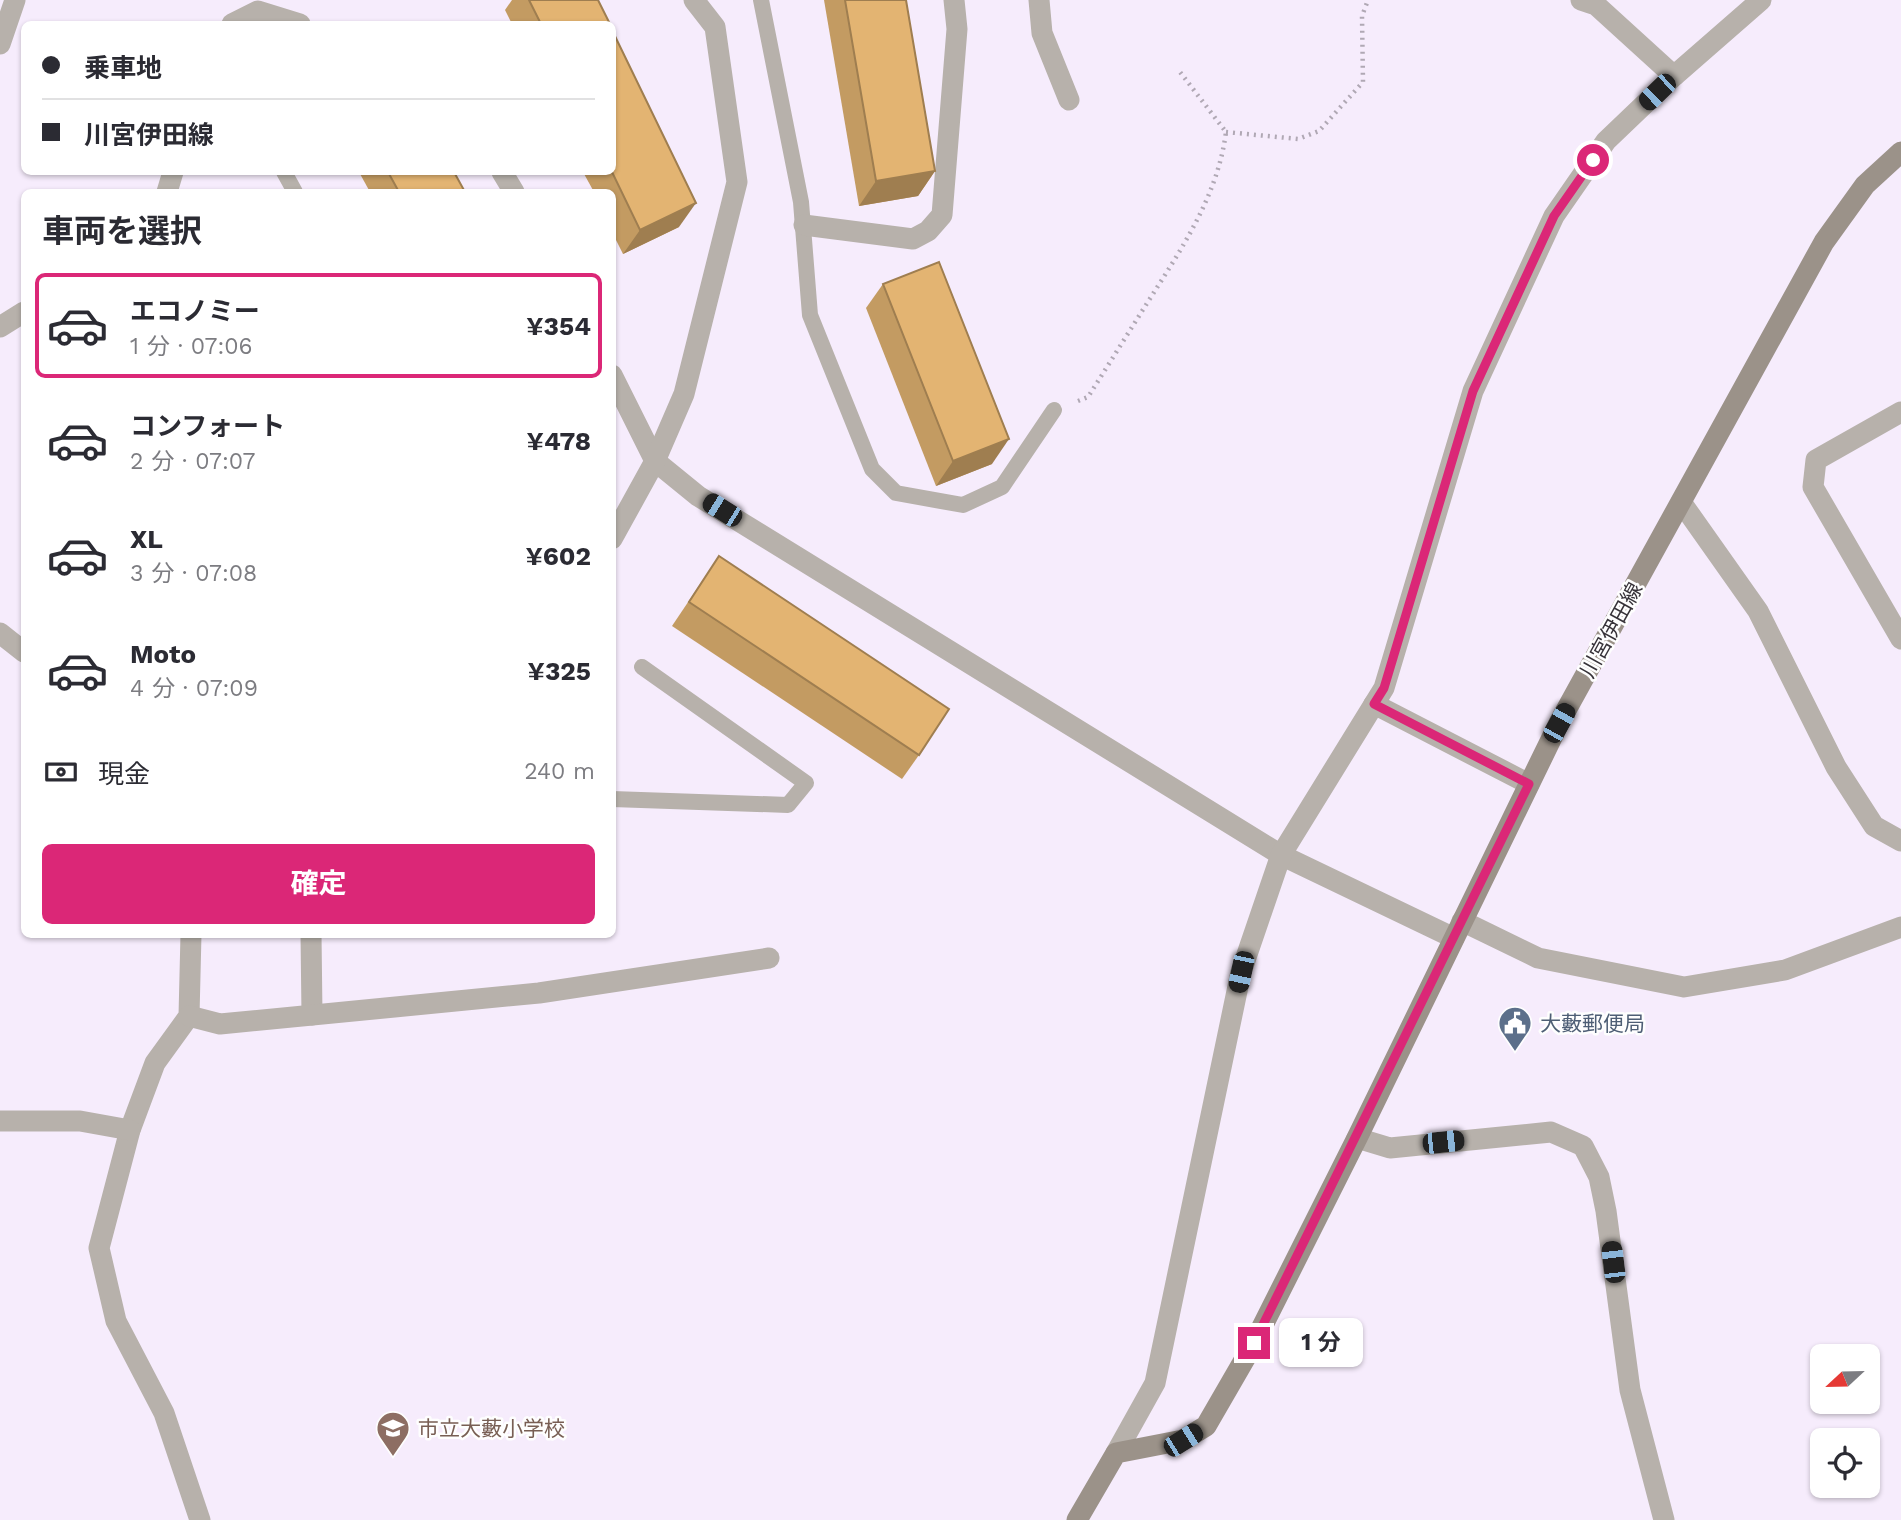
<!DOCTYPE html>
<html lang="ja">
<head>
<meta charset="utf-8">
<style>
	body { margin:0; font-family:"Work Sans","Noto Sans JP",sans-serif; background:#f2f2f3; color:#2b2b33; height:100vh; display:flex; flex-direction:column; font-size:26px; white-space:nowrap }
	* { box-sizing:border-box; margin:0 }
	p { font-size:23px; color:#7c7c81 }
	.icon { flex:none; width:38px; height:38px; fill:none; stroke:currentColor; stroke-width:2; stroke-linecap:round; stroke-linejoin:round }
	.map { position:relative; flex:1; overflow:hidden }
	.side { position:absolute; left:21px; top:189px; width:595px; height:749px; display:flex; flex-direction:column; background:#fff; border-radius:10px; box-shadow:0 2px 5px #0004 }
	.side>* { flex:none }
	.hud { position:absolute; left:21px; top:21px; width:595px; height:154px; border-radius:10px; box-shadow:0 2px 5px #0004; display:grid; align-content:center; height:154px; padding:0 21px; background:#fff }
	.needle { width:46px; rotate:248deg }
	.buttons { position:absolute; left:1810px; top:1344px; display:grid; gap:14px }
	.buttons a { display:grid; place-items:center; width:70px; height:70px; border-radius:10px; background:#fff; box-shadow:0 2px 5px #0004; font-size:35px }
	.end { position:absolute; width:32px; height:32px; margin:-16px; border:9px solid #db2777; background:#fff; box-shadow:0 0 0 4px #fff }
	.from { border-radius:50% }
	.bubble { position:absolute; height:49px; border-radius:10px; background:#fff; box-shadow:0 2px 5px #0004; font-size:23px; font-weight:700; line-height:49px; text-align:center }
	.car { position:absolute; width:21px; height:42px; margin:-21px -10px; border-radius:9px; box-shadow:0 0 5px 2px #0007; background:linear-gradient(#222 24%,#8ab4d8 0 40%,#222 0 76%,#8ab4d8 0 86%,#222 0) }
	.hud b { display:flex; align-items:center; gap:24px; height:66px; font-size:26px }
	.hud b+b { border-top:2px solid #e1e1e2 }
	.hud i { width:18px; height:18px; background:#2b2b33 }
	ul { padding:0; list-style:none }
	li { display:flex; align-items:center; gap:21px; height:105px; margin:0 14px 10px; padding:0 7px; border:4px solid transparent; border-radius:10px }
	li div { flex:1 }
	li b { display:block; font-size:26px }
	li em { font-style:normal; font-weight:700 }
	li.selected { border-color:#db2777 }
	li>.icon { width:63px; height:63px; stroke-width:1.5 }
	h2 { padding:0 21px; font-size:32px; line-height:84px }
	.pay { display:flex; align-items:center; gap:18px; height:77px; padding:0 21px; font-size:26px }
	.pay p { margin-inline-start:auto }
	.action { display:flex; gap:14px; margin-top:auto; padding:14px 21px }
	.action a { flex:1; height:80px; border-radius:10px; background:#db2777; color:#fff; font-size:28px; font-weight:700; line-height:80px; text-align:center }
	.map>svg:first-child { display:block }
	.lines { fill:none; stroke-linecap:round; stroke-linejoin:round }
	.path { stroke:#b0a8b4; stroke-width:4.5; stroke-dasharray:2 5; stroke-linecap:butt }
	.service { stroke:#b7b1ab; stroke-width:16 }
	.minor { stroke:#b7b1ab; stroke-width:21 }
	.tertiary { stroke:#b7b1ab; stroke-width:21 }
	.secondary { stroke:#9b9289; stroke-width:21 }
	.wall { fill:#c39b62 }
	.shaded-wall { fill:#9f7e50 }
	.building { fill:#e3b472; stroke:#9f7e50; stroke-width:2 }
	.route { stroke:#db2777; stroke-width:9 }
	.labels { text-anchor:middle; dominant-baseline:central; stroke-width:5; stroke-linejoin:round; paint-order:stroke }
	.street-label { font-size:21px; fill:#373339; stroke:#fefefe }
	.service-label { font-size:21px; fill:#4e5e75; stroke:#fefefe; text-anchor:start }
	.education-label { font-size:21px; fill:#785e54; stroke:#fefefe; text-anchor:start }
</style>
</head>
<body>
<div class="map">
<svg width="1901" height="1520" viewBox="0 0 1901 1520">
	<rect width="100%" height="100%" fill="#f6ecfc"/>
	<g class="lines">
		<g class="path">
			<polyline points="1226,132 1298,139 1319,131 1363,82 1362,16 1368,0"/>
			<path d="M1078 401 1088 397C1109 364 1130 330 1151 297 1184 245 1218 194 1226 132L1180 72"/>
		</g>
		<g class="service">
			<polyline points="761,0 801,202 810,315 872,469 896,493 963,505 1002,487 1054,410"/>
			<polyline points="284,172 295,192"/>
			<polyline points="612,799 788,805 806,783 642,667"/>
		</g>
		<g class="minor">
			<polyline points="1039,0 1042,33 1069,100"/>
			<polyline points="1581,0 1596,5 1674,76"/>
			<polyline points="232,24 258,11 300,24"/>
			<polyline points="0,44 15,0"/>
			<polyline points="502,172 514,192"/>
			<polyline points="167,192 173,172"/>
			<polyline points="804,225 913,239 928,231 942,215 957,29 954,0"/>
			<polyline points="0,327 24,312"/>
			<polyline points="612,375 655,461 698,496 1281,855 1454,938"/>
			<polyline points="1901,412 1816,460 1813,487 1901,639"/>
			<polyline points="612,539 655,461 684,394 737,182 715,27 694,0"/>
			<polyline points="0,633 24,652"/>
			<polyline points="1374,704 1529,784"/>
			<polyline points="1462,921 1538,958 1684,987 1785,970 1901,927"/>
			<polyline points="191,934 189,1016 155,1063 130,1130 99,1248 116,1321 164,1413 200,1520"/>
			<polyline points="311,934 312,1015"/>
			<polyline points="189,1016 220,1024 539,993 769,958"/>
			<polyline points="0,1121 80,1121 130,1130"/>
			<polyline points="1357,1138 1390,1148 1551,1132 1583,1146 1599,1177 1606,1211 1630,1390 1664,1520"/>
			<polyline points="1116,1453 1155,1383 1241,972 1281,855 1384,688 1473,391 1554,216 1606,141 1674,76 1761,0"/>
		</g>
		<polyline class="tertiary" points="1681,502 1758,611 1836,767 1874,826 1901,841"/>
		<polyline class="secondary" points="1077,1520 1116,1453 1183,1440 1206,1426 1254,1343 1357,1138 1559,723 1824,242 1865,185 1901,152"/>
	</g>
	<g class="wall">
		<polygon points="512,0 598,0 610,24 512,24 505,10"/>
		<polygon points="824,0 906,0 935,171 918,196 859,206"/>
		<polygon points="359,172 454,172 465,192 370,192"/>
		<polygon points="583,172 612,172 679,227 623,254 612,232 612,192 594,192"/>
		<polygon points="883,284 992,464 936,486 866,308"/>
		<polygon points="719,556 919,755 902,779 672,626"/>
	</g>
	<g class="shaded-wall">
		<polygon points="935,171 918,196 859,206 876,181"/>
		<polygon points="696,203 679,227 623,254 640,230"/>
		<polygon points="1009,439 992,464 936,486 953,461"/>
	</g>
	<g class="building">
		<polygon points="529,0 598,0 610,24 541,24"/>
		<polygon points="845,0 906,0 935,171 876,181"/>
		<polygon points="612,30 696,203 640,230 612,172"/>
		<polygon points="388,172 454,172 465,192 399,192"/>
		<polygon points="939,262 1009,439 953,461 883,284"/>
		<polygon points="719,556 949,709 919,755 689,602"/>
	</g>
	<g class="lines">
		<polyline class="route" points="1254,1343 1529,784 1374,704 1384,688 1473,391 1554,216 1593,160"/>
	</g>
	<defs>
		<symbol id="civic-pin" viewBox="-11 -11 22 30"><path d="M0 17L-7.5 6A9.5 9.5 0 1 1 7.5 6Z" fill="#5c6f8a" stroke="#fefefe"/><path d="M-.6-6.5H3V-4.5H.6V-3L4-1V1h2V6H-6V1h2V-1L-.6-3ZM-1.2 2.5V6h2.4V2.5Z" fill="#fff"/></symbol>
		<symbol id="school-pin" viewBox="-11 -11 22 30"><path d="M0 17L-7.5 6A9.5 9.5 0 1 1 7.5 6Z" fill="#8d6e63" stroke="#fefefe"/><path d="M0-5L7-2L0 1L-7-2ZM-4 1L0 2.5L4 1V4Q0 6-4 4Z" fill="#fff"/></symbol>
	</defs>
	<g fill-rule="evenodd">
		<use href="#civic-pin" x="1496" y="1004" width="38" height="52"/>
		<use href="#school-pin" x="374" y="1409" width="38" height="52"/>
	</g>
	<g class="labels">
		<g class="street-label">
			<text transform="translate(1611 630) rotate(-61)">川宮伊田線</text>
		</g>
		<g class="service-label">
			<text x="1540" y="1023">大藪郵便局</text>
		</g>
		<g class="education-label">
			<text x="418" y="1428">市立大藪小学校</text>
		</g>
	</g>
</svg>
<div class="buttons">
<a><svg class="needle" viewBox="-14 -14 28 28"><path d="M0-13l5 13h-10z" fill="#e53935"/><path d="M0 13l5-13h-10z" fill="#7c7c81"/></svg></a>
<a><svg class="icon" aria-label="locate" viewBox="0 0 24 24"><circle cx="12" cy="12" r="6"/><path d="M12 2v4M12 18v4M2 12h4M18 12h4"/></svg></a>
</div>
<i class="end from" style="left:1593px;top:160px"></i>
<i class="end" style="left:1254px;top:1343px"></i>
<div class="bubble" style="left:1279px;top:1318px;width:84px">1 分</div>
<i class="car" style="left:1657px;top:92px;rotate:226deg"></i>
<i class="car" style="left:722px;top:510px;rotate:302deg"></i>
<i class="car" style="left:1559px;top:723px;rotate:29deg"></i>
<i class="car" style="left:1241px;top:972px;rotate:192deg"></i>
<i class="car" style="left:1443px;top:1142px;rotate:84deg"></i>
<i class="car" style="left:1613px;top:1262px;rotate:353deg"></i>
<i class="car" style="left:1183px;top:1440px;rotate:58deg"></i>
<div class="hud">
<b><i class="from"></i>乗車地</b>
<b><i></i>川宮伊田線</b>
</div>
<section class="side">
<h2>車両を選択</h2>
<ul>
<li class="selected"><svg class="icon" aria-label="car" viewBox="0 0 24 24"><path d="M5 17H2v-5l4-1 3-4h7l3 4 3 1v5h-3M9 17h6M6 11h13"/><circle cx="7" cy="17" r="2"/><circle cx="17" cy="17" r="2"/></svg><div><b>エコノミー</b><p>1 分 · 07:06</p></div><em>¥354</em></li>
<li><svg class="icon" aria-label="car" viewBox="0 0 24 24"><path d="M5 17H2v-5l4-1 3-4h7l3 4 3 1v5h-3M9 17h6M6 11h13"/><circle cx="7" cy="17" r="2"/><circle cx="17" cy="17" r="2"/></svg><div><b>コンフォート</b><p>2 分 · 07:07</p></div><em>¥478</em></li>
<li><svg class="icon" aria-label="car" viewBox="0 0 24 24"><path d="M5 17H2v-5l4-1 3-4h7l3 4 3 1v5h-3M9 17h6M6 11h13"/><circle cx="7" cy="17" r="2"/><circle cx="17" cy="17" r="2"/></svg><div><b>XL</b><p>3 分 · 07:08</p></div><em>¥602</em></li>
<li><svg class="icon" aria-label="car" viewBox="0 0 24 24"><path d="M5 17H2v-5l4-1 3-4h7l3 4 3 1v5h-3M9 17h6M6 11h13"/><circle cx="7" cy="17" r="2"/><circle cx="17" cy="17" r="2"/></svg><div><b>Moto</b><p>4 分 · 07:09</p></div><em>¥325</em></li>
</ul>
<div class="pay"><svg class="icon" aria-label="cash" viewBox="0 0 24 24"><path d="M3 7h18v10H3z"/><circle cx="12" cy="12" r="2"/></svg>現金<p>240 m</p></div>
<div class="action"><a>確定</a></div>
</section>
</div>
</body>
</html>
